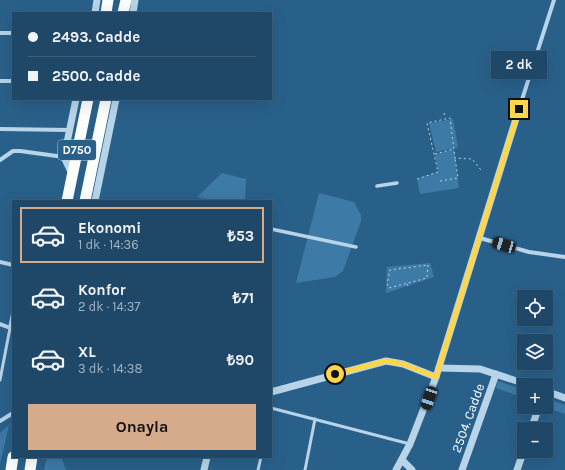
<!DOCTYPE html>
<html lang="tr">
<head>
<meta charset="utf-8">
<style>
	body { margin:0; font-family:Karla,sans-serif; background:#274f6e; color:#f1f3f6; height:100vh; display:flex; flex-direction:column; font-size:15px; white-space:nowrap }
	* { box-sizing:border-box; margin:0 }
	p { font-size:13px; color:#a1b2c0 }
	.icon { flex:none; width:22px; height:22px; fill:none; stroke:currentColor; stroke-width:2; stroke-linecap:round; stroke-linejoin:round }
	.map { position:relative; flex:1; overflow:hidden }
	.details { position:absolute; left:12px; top:200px; width:260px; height:258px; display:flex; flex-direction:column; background:#1f4868; border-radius:0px; box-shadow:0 4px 16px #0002,0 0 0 1px #3c607c }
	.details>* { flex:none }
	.hud { position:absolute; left:12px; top:12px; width:260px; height:88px; border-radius:0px; box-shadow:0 4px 16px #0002,0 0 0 1px #3c607c; display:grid; align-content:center; height:88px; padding:0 16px; background:#1f4868 }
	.tools { position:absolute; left:517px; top:290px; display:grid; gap:8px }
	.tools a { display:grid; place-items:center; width:36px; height:36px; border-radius:0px; background:#1f4868; box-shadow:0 4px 16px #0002,0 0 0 1px #3c607c; font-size:20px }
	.end { position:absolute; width:18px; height:18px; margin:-9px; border:5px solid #ffd54a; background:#111; box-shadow:0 0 0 2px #111 }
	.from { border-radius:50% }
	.bubble { position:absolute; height:28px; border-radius:0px; background:#1f4868; box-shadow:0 4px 16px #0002,0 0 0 1px #3c607c; font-size:13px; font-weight:700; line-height:28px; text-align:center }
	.car { position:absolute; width:12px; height:24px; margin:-12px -6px; border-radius:5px; box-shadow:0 0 3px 1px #0007; background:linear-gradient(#222 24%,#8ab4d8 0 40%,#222 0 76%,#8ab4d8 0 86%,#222 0) }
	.hud b { display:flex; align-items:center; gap:14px; height:38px; font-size:15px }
	.hud b+b { border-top:1px solid #3c607c }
	.hud i { width:10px; height:10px; background:#f1f3f6 }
	ul { padding:7px 0 0; list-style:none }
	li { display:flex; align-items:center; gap:12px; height:56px; margin:0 8px 6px; padding:0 8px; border:2px solid transparent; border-radius:0px }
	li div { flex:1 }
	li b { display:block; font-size:15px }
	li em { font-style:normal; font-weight:700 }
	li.selected { border-color:#d6ab8b }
	li>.icon { width:36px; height:36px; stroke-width:1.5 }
	.action { display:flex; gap:8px; margin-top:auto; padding:8px 16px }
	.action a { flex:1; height:46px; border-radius:0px; background:#d6ab8b; color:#111; font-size:16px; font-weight:700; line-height:46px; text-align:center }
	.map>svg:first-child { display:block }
	.green { fill:#3e7aa6 }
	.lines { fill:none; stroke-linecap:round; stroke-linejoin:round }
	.path { stroke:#b7d4e9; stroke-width:1; stroke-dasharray:2 3; stroke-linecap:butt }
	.service { stroke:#b7d4e9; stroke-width:3 }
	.pedestrian { stroke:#b7d4e9; stroke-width:3.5 }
	.minor { stroke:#b7d4e9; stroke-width:4 }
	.tertiary { stroke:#b7d4e9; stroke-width:7 }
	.trunk { stroke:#fcfefe; stroke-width:11 }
	.route { stroke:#ffd54a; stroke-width:5 }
	.labels { text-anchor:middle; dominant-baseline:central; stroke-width:3.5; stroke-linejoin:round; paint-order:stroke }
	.shield { fill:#29608a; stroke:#bfcfdc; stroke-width:1 }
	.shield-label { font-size:12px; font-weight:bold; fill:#fff }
	.street-label { font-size:13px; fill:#fff; stroke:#29608a }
</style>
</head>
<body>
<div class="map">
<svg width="565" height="470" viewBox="0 0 565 470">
	<rect width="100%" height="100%" fill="#29608a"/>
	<g class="green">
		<polygon points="453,119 458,147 436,152 429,123"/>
		<polygon points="454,149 459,188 420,194 417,179 438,172 435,154"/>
		<polygon points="222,173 246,179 245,201 219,201 197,197"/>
		<polygon points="319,193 354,202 361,215 361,221 343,271 335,277 296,283"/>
		<polygon points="430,263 434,277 386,293 387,267"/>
		<polygon points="498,381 524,390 524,398 496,388"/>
		<polygon points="548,399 565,405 565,414 545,407"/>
		<polygon points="9,425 0,464 0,433"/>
		<polygon points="47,457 61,457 66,470 44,470"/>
	</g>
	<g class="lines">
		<g class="path">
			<polyline points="444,113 445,118"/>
			<polyline points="435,154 453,149"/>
			<polyline points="417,179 438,172 427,123 450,118 455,158 472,159 481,170"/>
			<polyline points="440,181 458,178 455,158"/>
			<polygon points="428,265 427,278 389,288 387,284 390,270"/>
			<polyline points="407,284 409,288"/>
		</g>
		<g class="service">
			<polyline points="0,380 10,328"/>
			<polyline points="271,408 410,444"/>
			<polyline points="258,470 261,457"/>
			<polyline points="305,470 315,419"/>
		</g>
		<g class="pedestrian">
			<polyline points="377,186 397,183"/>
			<polyline points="271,229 356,247"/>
		</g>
		<g class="minor">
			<polyline points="0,33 13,33"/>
			<polyline points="0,81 13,81"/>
			<polyline points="519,109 554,0"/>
			<polyline points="0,129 69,130"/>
			<polyline points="0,160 13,151 20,151 64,157"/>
			<polyline points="480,238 529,252 565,257"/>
			<polyline points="0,262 13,265"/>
			<polyline points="0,324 13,329"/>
			<polyline points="10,328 13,314"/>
			<polyline points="0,421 13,413"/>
		</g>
		<g class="tertiary">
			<polyline points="95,13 97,0"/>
			<polyline points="133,13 135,0"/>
			<polyline points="72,174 64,157 76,99"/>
			<polyline points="95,201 116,99"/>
			<polyline points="439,368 480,369 529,385"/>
			<polyline points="546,391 565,398"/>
			<polyline points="271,392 386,361 403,364 436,377"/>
			<polyline points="531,429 539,407"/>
			<polyline points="402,460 412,470"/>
			<polyline points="204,470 207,457"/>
			<polyline points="396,470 410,444 436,377 519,109"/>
			<polyline points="462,470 496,374"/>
			<polyline points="517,470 524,450"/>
		</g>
		<g class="trunk">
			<polyline points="106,13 108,0"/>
			<polyline points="123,13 126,0"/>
			<polyline points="67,201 88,99"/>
			<polyline points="85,201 106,99"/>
			<polyline points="11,470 13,457"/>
			<polyline points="30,470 32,457"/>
		</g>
	</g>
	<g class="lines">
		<polyline class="route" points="335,374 386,361 403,364 436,377 519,109"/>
	</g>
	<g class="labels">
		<rect class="shield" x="58" y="140" width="38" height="20" rx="3"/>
		<g class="shield-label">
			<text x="77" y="150">D750</text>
		</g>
		<g class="street-label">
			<text transform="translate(468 418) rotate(-70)">2504. Cadde</text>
		</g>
	</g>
</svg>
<div class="tools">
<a><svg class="icon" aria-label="locate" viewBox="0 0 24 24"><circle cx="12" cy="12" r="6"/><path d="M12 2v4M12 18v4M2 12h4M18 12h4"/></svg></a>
<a><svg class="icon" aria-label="layers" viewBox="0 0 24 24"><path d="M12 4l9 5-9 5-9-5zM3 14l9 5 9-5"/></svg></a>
<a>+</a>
<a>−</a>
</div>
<i class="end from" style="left:335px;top:374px"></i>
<i class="end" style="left:519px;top:109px"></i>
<div class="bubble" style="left:491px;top:51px;width:56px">2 dk</div>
<i class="car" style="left:504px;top:245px;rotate:286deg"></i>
<i class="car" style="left:429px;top:398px;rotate:199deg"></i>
<div class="hud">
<b><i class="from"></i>2493. Cadde</b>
<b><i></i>2500. Cadde</b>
</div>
<section class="details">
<ul>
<li class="selected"><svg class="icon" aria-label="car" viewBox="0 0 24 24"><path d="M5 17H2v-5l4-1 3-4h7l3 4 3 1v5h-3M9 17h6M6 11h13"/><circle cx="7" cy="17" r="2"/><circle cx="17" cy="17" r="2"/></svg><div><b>Ekonomi</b><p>1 dk · 14:36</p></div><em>₺53</em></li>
<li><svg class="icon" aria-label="car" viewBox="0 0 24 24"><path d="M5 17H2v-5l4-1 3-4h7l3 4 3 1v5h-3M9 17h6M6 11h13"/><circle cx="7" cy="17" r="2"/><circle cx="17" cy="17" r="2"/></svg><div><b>Konfor</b><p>2 dk · 14:37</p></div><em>₺71</em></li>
<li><svg class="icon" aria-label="car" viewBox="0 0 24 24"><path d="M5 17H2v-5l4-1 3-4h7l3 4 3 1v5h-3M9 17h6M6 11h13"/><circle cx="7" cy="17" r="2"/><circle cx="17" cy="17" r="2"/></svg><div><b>XL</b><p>3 dk · 14:38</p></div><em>₺90</em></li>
</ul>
<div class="action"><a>Onayla</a></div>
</section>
</div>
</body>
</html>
